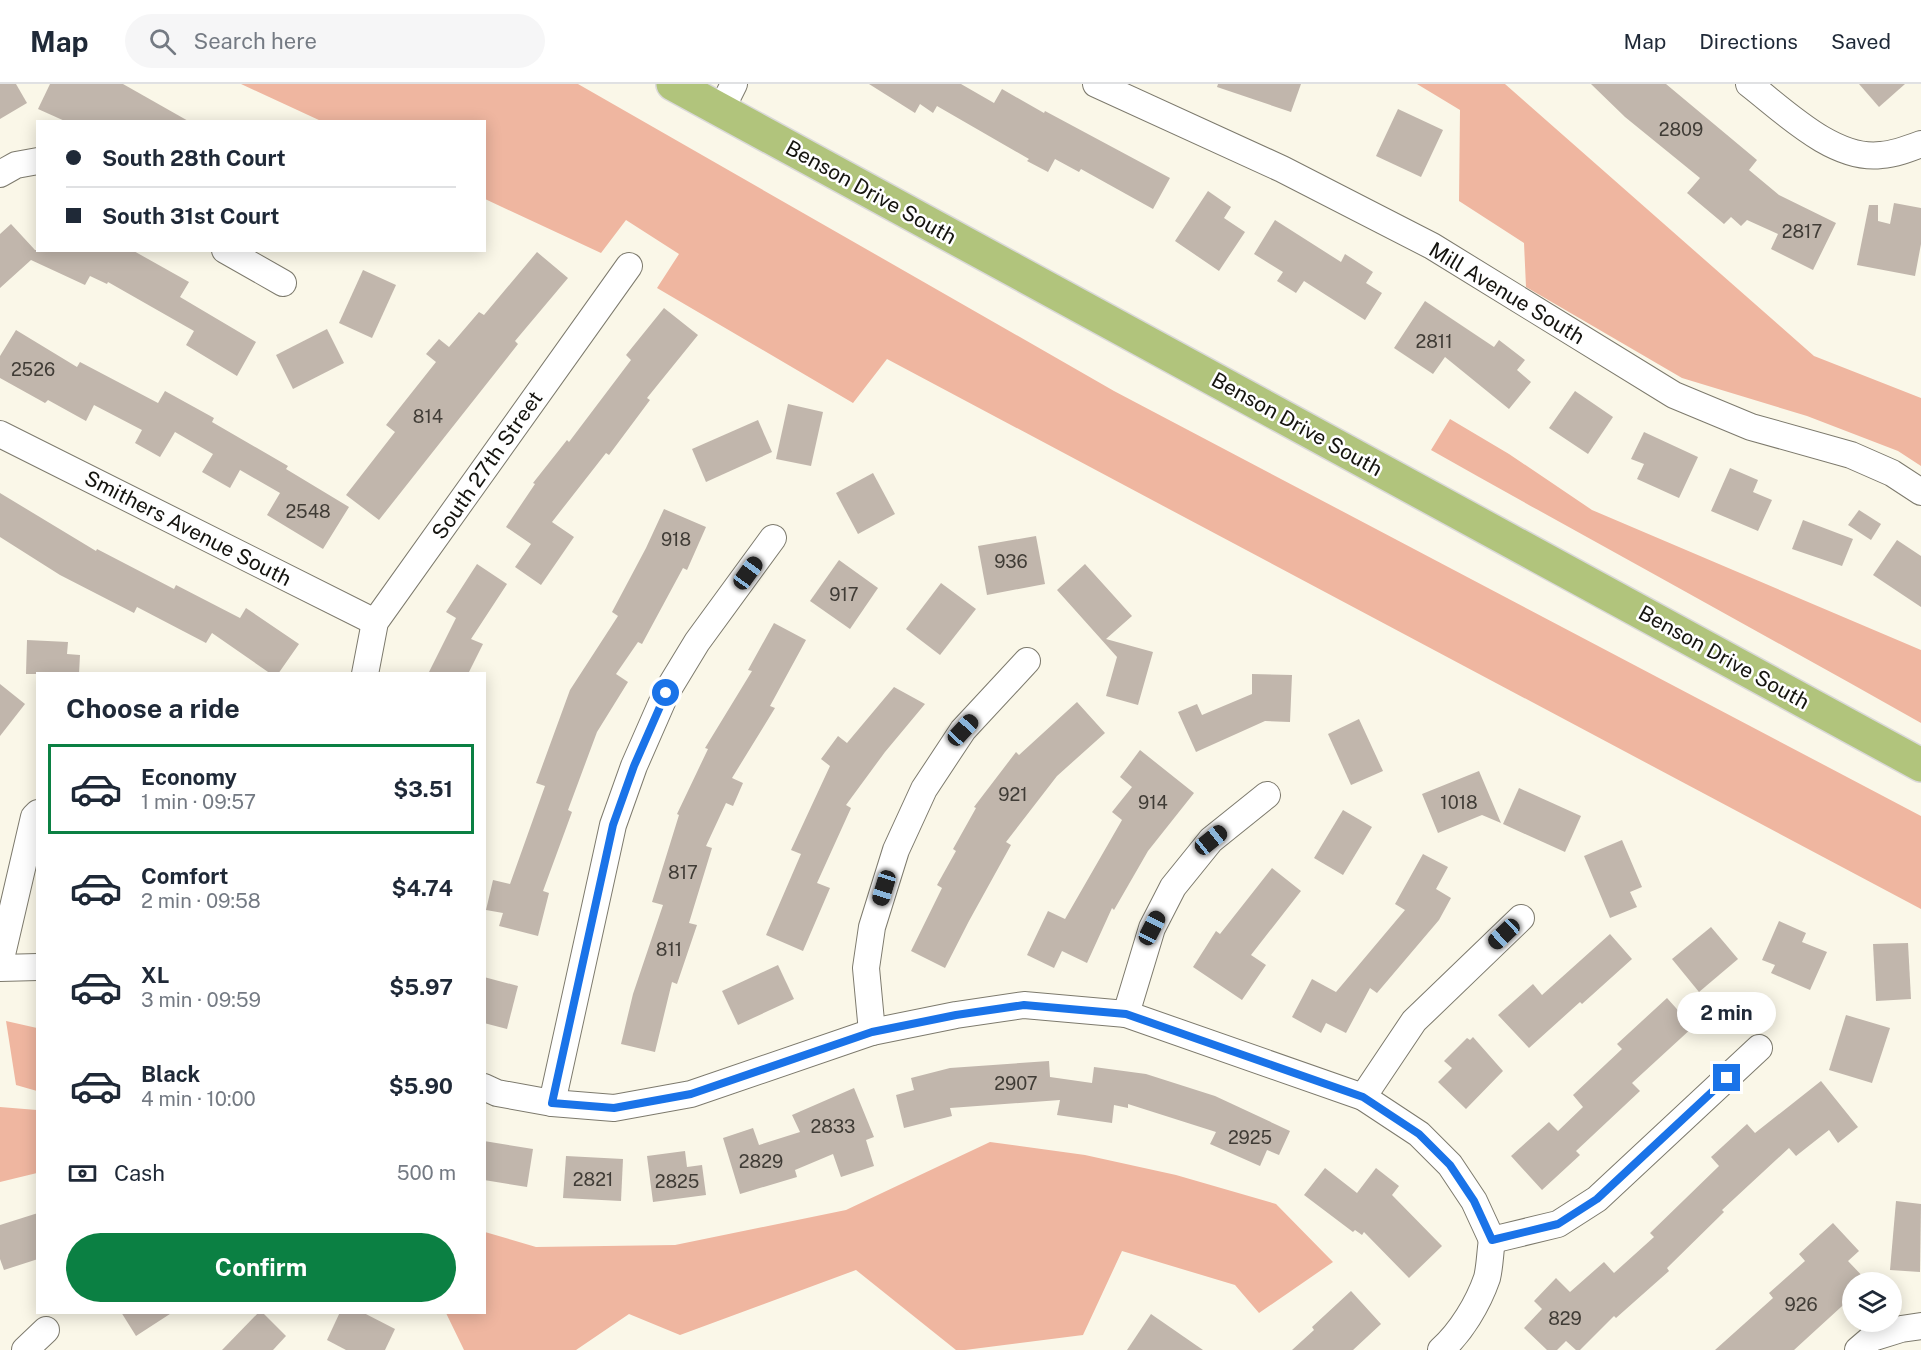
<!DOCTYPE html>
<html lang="en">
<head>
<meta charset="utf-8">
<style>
	body { margin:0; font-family:"Public Sans",sans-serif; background:#f6f6f7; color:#1f2937; height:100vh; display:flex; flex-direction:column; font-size:22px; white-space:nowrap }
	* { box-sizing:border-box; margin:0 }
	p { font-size:20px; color:#747a83 }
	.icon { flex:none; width:33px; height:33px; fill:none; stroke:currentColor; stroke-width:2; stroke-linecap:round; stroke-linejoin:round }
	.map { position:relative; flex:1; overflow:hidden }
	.drawer { position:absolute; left:36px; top:588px; width:450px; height:642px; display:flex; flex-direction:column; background:#fff; border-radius:0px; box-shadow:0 3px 15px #0003 }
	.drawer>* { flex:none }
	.hud { position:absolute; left:36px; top:36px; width:450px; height:132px; border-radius:0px; box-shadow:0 3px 15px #0003; display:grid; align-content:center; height:132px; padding:0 30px; background:#fff }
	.fabs { position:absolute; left:1842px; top:1188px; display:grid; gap:12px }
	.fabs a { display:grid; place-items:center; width:60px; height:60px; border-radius:50%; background:#fff; box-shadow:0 3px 15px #0003; font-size:30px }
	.end { position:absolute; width:27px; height:27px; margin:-14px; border:8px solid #1a73e8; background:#fff; box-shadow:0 0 0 3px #fff }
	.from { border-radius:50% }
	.bubble { position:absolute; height:42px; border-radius:21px; background:#fff; box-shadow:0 3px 15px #0003; font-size:20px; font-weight:700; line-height:42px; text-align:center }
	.car { position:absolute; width:18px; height:36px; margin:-18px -9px; border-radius:8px; box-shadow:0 0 4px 2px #0007; background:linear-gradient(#222 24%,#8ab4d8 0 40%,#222 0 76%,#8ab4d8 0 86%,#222 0) }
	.hud b { display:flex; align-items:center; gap:21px; height:57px; font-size:22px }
	.hud b+b { border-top:2px solid #e0e1e3 }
	.hud i { width:15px; height:15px; background:#1f2937 }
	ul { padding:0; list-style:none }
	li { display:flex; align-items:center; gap:18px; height:90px; margin:0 12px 9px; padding:0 18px; border:3px solid transparent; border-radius:0px }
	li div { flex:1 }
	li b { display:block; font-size:22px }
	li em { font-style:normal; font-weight:700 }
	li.selected { border-color:#0b8043 }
	li>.icon { width:54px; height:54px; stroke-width:1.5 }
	h2 { padding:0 30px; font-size:27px; line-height:72px }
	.pay { display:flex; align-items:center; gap:15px; height:66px; padding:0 30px; font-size:22px }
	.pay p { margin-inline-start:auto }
	.primary-button { display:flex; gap:12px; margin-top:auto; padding:12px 30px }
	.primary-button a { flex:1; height:69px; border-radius:36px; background:#0b8043; color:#fff; font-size:24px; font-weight:700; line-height:69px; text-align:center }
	header { display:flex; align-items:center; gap:36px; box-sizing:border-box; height:84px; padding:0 30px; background:#fff; border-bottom:2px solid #e0e1e3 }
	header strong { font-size:28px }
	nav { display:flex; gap:33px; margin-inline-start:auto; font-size:21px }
	.search { width:420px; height:54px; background:#f6f6f7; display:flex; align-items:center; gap:15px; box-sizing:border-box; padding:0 21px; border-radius:33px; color:#747a83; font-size:22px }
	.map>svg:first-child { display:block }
	.green { fill:#efb6a0 }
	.building { fill:#c1b6ac }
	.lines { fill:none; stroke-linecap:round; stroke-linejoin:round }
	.street-casing { stroke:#7d7a6d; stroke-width:28 }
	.primary-casing { stroke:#dad9d9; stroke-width:36 }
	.street { stroke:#fff; stroke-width:26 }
	.primary { stroke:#b1c47c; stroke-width:33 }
	.route { stroke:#1a73e8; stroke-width:8 }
	.labels { text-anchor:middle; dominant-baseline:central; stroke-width:5; stroke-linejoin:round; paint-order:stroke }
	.number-label { font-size:18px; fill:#403c36 }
	.street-label { font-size:21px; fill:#15140f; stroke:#fff }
</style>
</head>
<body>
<header>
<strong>Map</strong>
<div class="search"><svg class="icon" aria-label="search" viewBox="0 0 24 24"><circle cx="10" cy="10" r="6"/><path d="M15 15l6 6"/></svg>Search here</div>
<nav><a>Map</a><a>Directions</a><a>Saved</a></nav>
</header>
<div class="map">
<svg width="1921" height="1266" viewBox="0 0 1921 1266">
	<rect width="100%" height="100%" fill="#faf7e8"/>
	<g class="green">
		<polygon points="241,0 578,0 1114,307 1921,732 1921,825 887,275 853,319 657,204 679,170 626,136 601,169 485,115 484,38 321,37"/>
		<polygon points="1417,0 1505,0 1814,272 1921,314 1921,382 1898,367 1807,332 1682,294 1526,203 1524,159 1459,117 1460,26"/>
		<path d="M1450 335 1509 370 1592 426 1921 566V639C1758 547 1594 458 1431 366Z"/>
		<polygon points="6,937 37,944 37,1007 16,1001"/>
		<polygon points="0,1023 37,1026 37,1089 0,1098"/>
		<polygon points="990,1058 1085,1071 1176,1091 1276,1120 1333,1178 1259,1229 1235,1201 1122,1167 1083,1251 965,1266 956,1266 856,1186 680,1251 629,1230 576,1266 464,1266 446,1229 484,1228 485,1148 536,1163 675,1161 846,1126"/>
	</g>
	<g class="building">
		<polygon points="0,0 16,0 27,19 0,35"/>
		<polygon points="50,0 123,0 190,38 67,38 38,25"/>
		<polygon points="869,0 961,0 994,19 1002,5 1044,29 1045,27 1170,94 1153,125 1081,85 1079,88 1055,75 1048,88 1027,77 1029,75 937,22 933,29 920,20 915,29"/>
		<polygon points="1218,0 1301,0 1291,28 1217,3"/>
		<polygon points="1591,0 1666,0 1757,76 1749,86 1779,111 1836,139 1813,186 1771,165 1778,150 1747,136 1741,142 1731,133 1724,140 1687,109 1700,94 1625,33"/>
		<polygon points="1859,0 1905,0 1879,23"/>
		<polygon points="1398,25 1443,46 1421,93 1376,72"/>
		<polygon points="1208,107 1231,123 1224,134 1245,148 1219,187 1175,157"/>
		<polygon points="1894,119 1921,124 1921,160 1915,192 1857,181 1869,121 1878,121 1878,137 1890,140"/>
		<polygon points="1275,136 1341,178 1345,170 1373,188 1366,199 1382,209 1365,236 1304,197 1296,209 1277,197 1283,188 1254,170"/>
		<polygon points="11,140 35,166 132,166 189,198 180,213 256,258 237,292 186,261 194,247 108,198 107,200 90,192 85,201 31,176 0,204 0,150"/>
		<polygon points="537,168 568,194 515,257 518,260 379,436 346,411 395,348 386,341 436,278 426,270 439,255 449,263 479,228 484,231"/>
		<polygon points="363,186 396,201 372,254 339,239"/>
		<polygon points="1425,217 1494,263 1499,256 1525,276 1517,286 1531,298 1509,325 1445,273 1433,290 1394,264"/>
		<polygon points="664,224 698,251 647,314 650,316 609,371 606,369 552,438 574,453 541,501 515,483 531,460 506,443 535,400 533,399 567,356 569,358 631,276 626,271"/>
		<polygon points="327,245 344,279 293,305 276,271"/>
		<polygon points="16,246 77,283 80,278 158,319 165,307 214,334 212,338 288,382 286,385 349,423 323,465 267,431 280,409 240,386 230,404 202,388 213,370 175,348 160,373 135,359 142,346 94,321 86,337 48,316 45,319 0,294 0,272"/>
		<polygon points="1575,307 1613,333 1588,370 1549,344"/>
		<polygon points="788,320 823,328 811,382 776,375"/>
		<polygon points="758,336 772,368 706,398 692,365"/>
		<polygon points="1644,348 1698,373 1679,414 1637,395 1644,380 1631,375"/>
		<polygon points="1730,384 1758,396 1753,408 1772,416 1758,447 1711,427"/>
		<polygon points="873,389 895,430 858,450 836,409"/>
		<polygon points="0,409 96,467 97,465 174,505 176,501 240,534 246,524 299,560 278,590 271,590 212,549 206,559 137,523 134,529 60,491 0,453"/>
		<polygon points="664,425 706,443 687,486 683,484 642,560 638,558 616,590 628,598 597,648 568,726 572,728 543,807 549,809 538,852 499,842 503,829 486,826 493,796 510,800 545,702 536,699 570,606 618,532 612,528 646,464"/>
		<polygon points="1859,426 1881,440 1871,456 1848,441"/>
		<polygon points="1803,436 1853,455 1842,482 1792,465"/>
		<polygon points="1036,452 1045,500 987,511 978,462"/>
		<polygon points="1897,456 1921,472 1921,523 1873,491"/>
		<polygon points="839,476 878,504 850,545 810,517"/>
		<polygon points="477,480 507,500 471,555 483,560 468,590 428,590 456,534 446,528"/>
		<polygon points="1085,480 1132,532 1106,555 1153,568 1138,621 1106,612 1117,573 1057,506"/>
		<polygon points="941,499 976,525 940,571 906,545"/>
		<polygon points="774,539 806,556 770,622 775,624 732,694 743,699 733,722 726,719 706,762 712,764 689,839 697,841 677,900 672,898 655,968 621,960 633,910 663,821 652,818 679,731 677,730 708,665 705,664 752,587 748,586"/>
		<polygon points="27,556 68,558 67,570 80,571 79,590 26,590"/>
		<polygon points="1252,590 1292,591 1290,638 1265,637 1196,668 1178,628 1197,620 1202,631 1252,610"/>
		<polygon points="0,600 25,620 0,652"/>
		<polygon points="894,603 925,620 885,668 846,721 851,724 817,799 830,804 803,867 766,851 801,770 791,766 830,682 821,675 838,652 847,659"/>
		<polygon points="1077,618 1105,649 1057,692 1006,758 1011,761 969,837 945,884 911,867 942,804 937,801 956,767 953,765 976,724 974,723 1016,668 1019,671"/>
		<polygon points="1359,635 1383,687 1351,701 1328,650"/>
		<polygon points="1140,666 1194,709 1148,767 1114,826 1112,824 1087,879 1062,867 1054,884 1027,871 1048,827 1065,835 1122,736 1112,728 1132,703 1120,693"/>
		<polygon points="1479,687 1501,739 1482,731 1438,749 1422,710"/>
		<polygon points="1519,704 1581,732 1565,768 1503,740"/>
		<polygon points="1343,726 1372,743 1343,791 1314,774"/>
		<polygon points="1622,756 1642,803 1630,808 1637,823 1610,834 1584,772"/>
		<polygon points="1423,770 1448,783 1436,805 1451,814 1439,836 1377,909 1370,904 1346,949 1326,939 1321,949 1292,933 1312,895 1336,908 1405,826 1395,820"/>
		<polygon points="1272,784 1301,807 1251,871 1266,881 1242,916 1193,883 1216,847 1220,850"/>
		<polygon points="1779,837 1806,849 1802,858 1827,868 1810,906 1771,889 1775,881 1762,876"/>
		<polygon points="1711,843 1738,875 1699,908 1672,875"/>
		<polygon points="1610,850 1632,875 1582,920 1580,918 1529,964 1498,931 1533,900 1542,911"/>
		<polygon points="1908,859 1911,915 1876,917 1873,860"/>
		<polygon points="778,881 794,915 738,941 722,907"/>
		<polygon points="484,893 518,902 507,945 484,939"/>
		<polygon points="1667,914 1693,943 1632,999 1640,1007 1576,1067 1580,1071 1542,1106 1511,1072 1549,1038 1558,1047 1583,1023 1573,1011 1622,965 1617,960"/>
		<polygon points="1846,931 1890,944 1872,999 1829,986"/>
		<polygon points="1473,953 1503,987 1466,1025 1438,998 1452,984 1444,977 1467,954 1470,956"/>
		<polygon points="1049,977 1050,993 1092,999 1094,983 1146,990 1215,1012 1290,1047 1279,1071 1267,1066 1260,1082 1210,1060 1216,1048 1128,1020 1128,1024 1114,1021 1112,1039 1057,1031 1060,1016 950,1024 952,1032 904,1044 896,1011 914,1006 911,994 950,984"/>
		<polygon points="1821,997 1858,1043 1838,1059 1829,1046 1796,1072 1789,1064 1722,1126 1724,1128 1667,1184 1669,1187 1616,1234 1614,1232 1580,1266 1576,1266 1566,1257 1557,1266 1547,1266 1524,1244 1542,1225 1534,1217 1556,1194 1570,1208 1604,1178 1614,1189 1654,1153 1650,1149 1719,1082 1711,1073 1747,1040 1755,1049"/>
		<polygon points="854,1004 874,1053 866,1056 874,1082 841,1093 833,1070 795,1086 797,1093 740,1110 723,1054 753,1044 759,1061 800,1048 792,1031"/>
		<polygon points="484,1057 533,1065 527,1103 484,1096"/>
		<polygon points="685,1067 687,1083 702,1081 706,1111 653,1118 647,1072"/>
		<polygon points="566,1072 623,1075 621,1117 563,1114"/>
		<polygon points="1325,1084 1357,1109 1376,1084 1399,1102 1392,1111 1442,1162 1409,1194 1364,1148 1362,1151 1355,1146 1353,1148 1304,1111"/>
		<polygon points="1896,1117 1921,1120 1920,1188 1890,1186"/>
		<polygon points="38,1129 38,1175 4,1186 0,1175 0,1141"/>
		<polygon points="1833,1139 1859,1167 1848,1177 1868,1198 1852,1198 1852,1213 1794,1266 1715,1266 1773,1214 1769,1209 1805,1177 1799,1170"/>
		<polygon points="1351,1207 1381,1240 1353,1266 1292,1266 1314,1246 1312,1243"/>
		<polygon points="121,1228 173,1228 136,1252"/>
		<polygon points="259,1228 262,1228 286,1252 273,1266 222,1266"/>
		<polygon points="340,1228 362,1228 395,1245 385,1266 346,1266 327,1256"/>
		<polygon points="1151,1230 1203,1266 1127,1266"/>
	</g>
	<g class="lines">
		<defs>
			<g id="street">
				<polyline points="1096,0 1282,85 1432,162 1674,311 1751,343 1851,371 1892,389 1921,408"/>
				<path d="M1749 0C1784 27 1834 77 1881 71 1895 70 1908 65 1921 60"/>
				<polyline points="721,26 734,0"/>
				<polyline points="0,90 16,81 38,77"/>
				<polyline points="225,166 283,199"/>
				<polyline points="0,350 375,538"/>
				<polyline points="365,590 375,538 629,182"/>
				<polyline points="0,879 34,733 38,729"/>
				<polyline points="0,884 38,883"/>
				<polyline points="1126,930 1152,844 1173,803 1211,756 1267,711"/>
				<polyline points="872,948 866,884 872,843 896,766 924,705 963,646 1027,577"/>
				<polyline points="484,1003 497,1009 552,1019 614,1024 691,1010 872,948 956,931 1024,921 1126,930 1363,1013 1419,1050 1450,1081 1474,1117 1492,1156"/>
				<polyline points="1363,1013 1414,937 1521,834"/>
				<polyline points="552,1019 613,741 634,682 666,609 697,558 773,454"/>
				<polyline points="1492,1156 1558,1140 1597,1115 1759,964"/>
				<polyline points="25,1266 46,1246"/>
				<path d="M1441 1266C1461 1248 1478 1220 1487 1194 1490 1182 1490 1168 1492 1156"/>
				<polyline points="1858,1266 1872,1254 1901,1245 1921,1242"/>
			</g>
			<polyline id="primary" points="673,0 1921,681"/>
		</defs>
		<use href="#street" class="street-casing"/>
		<use href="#primary" class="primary-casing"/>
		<use href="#street" class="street"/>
		<use href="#primary" class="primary"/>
	</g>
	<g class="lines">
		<polyline class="route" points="666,609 634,682 613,741 552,1019 614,1024 691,1010 872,948 956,931 1024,921 1126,930 1363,1013 1419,1050 1450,1081 1474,1117 1492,1156 1558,1140 1597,1115 1727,994"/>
	</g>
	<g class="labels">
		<g class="number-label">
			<text x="1681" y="45">2809</text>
			<text x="1802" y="147">2817</text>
			<text x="1434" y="257">2811</text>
			<text x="33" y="285">2526</text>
			<text x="428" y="332">814</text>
			<text x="308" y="427">2548</text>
			<text x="676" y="455">918</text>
			<text x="1011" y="477">936</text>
			<text x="844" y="510">917</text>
			<text x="1013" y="710">921</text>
			<text x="1153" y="718">914</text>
			<text x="1459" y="718">1018</text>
			<text x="683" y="788">817</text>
			<text x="669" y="865">811</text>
			<text x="1016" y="999">2907</text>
			<text x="833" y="1042">2833</text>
			<text x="1250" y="1053">2925</text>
			<text x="761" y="1077">2829</text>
			<text x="593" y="1095">2821</text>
			<text x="677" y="1097">2825</text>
			<text x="1801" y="1220">926</text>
			<text x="1565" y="1234">829</text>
		</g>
		<g class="street-label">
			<text transform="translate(871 108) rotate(29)">Benson Drive South</text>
			<text transform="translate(1507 209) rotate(31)">Mill Avenue South</text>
			<text transform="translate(1297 340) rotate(29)">Benson Drive South</text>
			<text transform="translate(487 381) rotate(-55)">South 27th Street</text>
			<text transform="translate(188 444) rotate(27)">Smithers Avenue South</text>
			<text transform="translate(1724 573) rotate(29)">Benson Drive South</text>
		</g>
	</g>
</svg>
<div class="fabs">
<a><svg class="icon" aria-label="layers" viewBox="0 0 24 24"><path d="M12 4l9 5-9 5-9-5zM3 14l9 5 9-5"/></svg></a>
</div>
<i class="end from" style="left:666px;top:609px"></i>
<i class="end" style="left:1727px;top:994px"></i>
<div class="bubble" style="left:1677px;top:908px;width:99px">2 min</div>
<i class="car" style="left:748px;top:489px;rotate:36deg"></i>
<i class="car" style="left:963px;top:646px;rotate:43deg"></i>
<i class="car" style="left:1211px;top:756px;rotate:51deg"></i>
<i class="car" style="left:884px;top:804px;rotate:197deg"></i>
<i class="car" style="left:1152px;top:844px;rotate:27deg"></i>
<i class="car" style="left:1504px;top:850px;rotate:227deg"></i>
<div class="hud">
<b><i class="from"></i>South 28th Court</b>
<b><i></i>South 31st Court</b>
</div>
<section class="drawer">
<h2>Choose a ride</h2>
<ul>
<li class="selected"><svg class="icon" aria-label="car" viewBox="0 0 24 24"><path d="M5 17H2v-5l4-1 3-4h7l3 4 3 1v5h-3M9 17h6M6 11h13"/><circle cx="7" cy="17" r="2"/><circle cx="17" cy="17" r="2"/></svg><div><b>Economy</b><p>1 min · 09:57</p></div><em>$3.51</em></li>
<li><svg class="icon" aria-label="car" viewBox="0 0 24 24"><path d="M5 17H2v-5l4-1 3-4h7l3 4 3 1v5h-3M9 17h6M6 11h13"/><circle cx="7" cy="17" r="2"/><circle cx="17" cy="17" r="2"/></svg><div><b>Comfort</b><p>2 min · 09:58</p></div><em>$4.74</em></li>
<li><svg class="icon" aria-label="car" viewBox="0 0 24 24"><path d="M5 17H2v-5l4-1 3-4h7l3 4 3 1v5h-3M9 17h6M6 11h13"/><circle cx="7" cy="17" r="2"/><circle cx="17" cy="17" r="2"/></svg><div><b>XL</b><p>3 min · 09:59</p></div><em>$5.97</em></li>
<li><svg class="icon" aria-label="car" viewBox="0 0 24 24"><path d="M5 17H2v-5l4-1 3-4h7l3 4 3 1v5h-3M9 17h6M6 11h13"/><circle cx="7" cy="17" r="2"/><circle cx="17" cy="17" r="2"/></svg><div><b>Black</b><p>4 min · 10:00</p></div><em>$5.90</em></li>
</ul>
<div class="pay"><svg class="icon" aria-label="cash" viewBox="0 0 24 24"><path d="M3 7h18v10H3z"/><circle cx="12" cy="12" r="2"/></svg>Cash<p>500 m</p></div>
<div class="primary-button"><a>Confirm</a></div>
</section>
</div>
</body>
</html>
